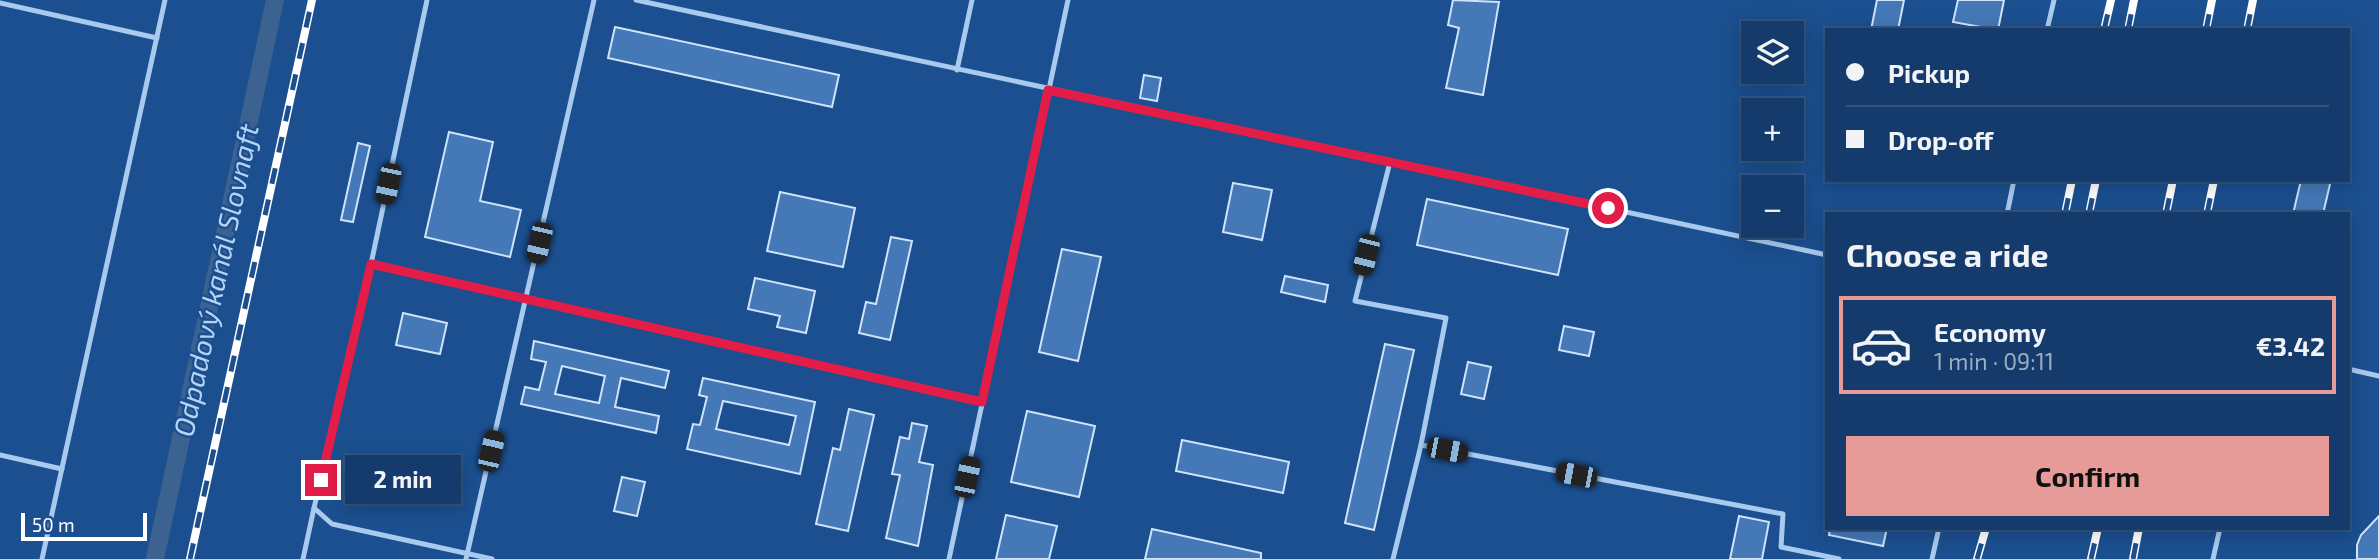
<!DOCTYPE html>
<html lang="en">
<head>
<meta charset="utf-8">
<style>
	body { margin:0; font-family:"Exo 2",sans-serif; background:#214673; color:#f1f3f6; height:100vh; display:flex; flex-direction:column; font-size:26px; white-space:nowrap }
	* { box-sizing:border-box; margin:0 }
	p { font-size:23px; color:#9dadc1 }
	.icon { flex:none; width:38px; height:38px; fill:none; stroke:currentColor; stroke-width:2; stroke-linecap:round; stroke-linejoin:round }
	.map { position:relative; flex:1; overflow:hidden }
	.details { position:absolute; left:1825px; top:212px; width:525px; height:318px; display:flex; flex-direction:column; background:#143b6b; border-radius:0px; box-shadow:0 4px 18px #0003,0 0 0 2px #33557e }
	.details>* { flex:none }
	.banner { position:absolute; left:1825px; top:28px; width:525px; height:154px; border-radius:0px; box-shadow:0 4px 18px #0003,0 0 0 2px #33557e; display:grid; align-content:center; height:154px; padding:0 21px; background:#143b6b }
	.tools { position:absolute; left:1741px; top:21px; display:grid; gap:14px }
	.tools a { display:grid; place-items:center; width:63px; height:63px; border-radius:0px; background:#143b6b; box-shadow:0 4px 18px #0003,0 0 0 2px #33557e; font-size:35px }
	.scale { position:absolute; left:21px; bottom:18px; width:126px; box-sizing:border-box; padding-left:7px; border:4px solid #fff; border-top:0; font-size:19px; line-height:24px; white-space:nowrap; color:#fff; -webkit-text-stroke:5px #1b4f8f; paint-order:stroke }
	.end { position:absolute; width:32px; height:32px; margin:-16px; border:9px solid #e11d48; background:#fff; box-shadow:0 0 0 4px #fff }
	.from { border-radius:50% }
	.bubble { position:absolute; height:49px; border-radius:0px; background:#143b6b; box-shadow:0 4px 18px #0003,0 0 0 2px #33557e; font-size:23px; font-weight:700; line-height:49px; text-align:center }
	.car { position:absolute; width:21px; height:42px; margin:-21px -10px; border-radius:9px; box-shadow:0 0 5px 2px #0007; background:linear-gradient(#222 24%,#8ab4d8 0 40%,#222 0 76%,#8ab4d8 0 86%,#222 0) }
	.banner b { display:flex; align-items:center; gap:24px; height:66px; font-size:26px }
	.banner b+b { border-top:2px solid #33557e }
	.banner i { width:18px; height:18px; background:#f1f3f6 }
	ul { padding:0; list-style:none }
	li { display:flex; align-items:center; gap:21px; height:98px; margin:0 14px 10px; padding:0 7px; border:4px solid #33557e; border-radius:0px }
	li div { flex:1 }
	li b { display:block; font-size:26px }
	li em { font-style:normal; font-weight:700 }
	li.selected { border-color:#e69b98 }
	li>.icon { width:63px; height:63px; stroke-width:1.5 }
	h2 { padding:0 21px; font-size:32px; line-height:84px }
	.primary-button { display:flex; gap:14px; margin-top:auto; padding:14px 21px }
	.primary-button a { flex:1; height:80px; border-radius:0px; background:#e69b98; color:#111; font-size:28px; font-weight:700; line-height:80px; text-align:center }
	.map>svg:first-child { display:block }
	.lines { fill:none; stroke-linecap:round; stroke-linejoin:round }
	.canal { stroke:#3c6290; stroke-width:18 }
	.building { fill:#4478b7; stroke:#cfe3fa; stroke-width:2; fill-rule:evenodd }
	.lane { stroke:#a9c9ee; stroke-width:5 }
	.rail-casing { stroke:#fff; stroke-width:8 }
	.rail { stroke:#1b4f8f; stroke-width:5; stroke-dasharray:16; stroke-linecap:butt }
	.route { stroke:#e11d48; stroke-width:9 }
	.labels { text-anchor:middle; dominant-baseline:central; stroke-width:5; stroke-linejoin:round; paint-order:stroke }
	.water-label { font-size:28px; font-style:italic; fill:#b5d3f5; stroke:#1b4f8f }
</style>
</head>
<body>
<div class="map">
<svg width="2379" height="559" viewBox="0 0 2379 559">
	<rect width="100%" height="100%" fill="#1b4f8f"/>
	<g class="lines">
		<polyline class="canal" points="155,559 275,0"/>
	</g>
	<g class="building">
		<polygon points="1453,0 1499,2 1483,95 1446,88 1459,28 1448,25"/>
		<polygon points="1877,0 1904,0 1898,30 1871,30"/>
		<polygon points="1958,0 2004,0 1998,30 1953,22"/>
		<polygon points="615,27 839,75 832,107 608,58"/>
		<polygon points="1144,75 1161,78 1157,101 1140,98"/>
		<polygon points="449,132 493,142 480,201 521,210 510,257 425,237"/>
		<polygon points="358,143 370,146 353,222 341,220"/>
		<polygon points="2301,180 2331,180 2323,214 2293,214"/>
		<polygon points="1233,183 1272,190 1262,240 1223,232"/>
		<polygon points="780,192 855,208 843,267 767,251"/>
		<polygon points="1427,199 1568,229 1558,275 1417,245"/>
		<polygon points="891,237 912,241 890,340 859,333 866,302 876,304"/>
		<polygon points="1062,249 1101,257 1078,361 1039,352"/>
		<polygon points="1285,276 1328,285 1325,302 1281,292"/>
		<polygon points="755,278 815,291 806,333 777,327 780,316 748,309"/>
		<polygon points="403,313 447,323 440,354 396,345"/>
		<polygon points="1564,326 1594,332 1589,356 1559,350"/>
		<path d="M534 341 669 371 665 388 621 378 615 407 659 416 656 433 521 404 525 387 539 390 546 362 531 359ZM562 366 605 376 599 403 555 394Z"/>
		<polygon points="1385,344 1414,350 1374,530 1345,523"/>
		<polygon points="1468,362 1491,367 1484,399 1461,394"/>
		<path d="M703 378 815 402 800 474 687 449 693 424 700 425 707 397 699 395ZM723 401 796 416 789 445 716 429Z"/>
		<polygon points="849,409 874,415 848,531 816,524 833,448 840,450"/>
		<polygon points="1027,411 1095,426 1079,497 1011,482"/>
		<polygon points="912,423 927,426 919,462 933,465 918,546 886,538 900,475 892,474 900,437 909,439"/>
		<polygon points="1182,440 1289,462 1283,493 1176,471"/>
		<polygon points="622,477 645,482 637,516 614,511"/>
		<polygon points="1006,515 1057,526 1049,559 996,559"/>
		<polygon points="1739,516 1769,522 1762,559 1730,559"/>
		<polygon points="2379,516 2379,559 2357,559 2357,545 2361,535"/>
		<polygon points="1830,528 1887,528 1883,546 1829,535"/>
		<polygon points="1152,529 1261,553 1261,559 1145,559"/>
	</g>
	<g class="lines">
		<g class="lane">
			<polyline points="427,0 371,264 314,508 332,524 492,559"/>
			<polyline points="636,0 1827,255"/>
			<polyline points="0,3 157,38"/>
			<polyline points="2047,30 2054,0"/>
			<polyline points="957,70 972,0"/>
			<polyline points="1390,162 1355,301 1446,318 1421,445 1393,559"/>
			<polyline points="2007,214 2014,180"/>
			<polyline points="371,264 982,402"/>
			<polyline points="2348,369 2379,376"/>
			<polyline points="1421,445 1783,514 1781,547 1839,559"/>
			<polyline points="0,455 62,469"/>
			<polyline points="42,559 165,0"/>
			<polyline points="303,559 314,508"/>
			<polyline points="466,559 594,0"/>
			<polyline points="949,559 1068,0"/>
			<polyline points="1932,559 1939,528"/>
			<polyline points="2213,559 2220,528"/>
		</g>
		<defs>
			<g id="rail">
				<polyline points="2104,30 2111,0"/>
				<polyline points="2128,30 2134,0"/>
				<polyline points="2206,30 2212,0"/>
				<polyline points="2247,30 2253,0"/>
				<polyline points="2065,214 2072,180"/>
				<polyline points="2089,214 2096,180"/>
				<polyline points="2166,214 2173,180"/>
				<polyline points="2207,214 2214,180"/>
				<polyline points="190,559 312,0"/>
				<polyline points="1977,559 1986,528"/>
				<polyline points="2091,559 2098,528"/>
				<polyline points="2133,559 2139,528"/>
			</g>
		</defs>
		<use href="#rail" class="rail-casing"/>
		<use href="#rail" class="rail"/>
	</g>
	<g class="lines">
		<polyline class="route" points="321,480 371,264 982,402 1048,90 1608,208"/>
	</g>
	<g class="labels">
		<g class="water-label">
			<text transform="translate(215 280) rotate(-78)">Odpadový kanál Slovnaft</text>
		</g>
	</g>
</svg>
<div class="tools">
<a><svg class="icon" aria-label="layers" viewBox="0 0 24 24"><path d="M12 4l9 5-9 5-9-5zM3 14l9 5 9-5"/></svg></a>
<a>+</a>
<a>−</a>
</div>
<div class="scale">50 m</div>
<i class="end from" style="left:1608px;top:208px"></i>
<i class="end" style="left:321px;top:480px"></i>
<div class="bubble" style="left:345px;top:455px;width:116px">2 min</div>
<i class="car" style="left:388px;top:184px;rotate:192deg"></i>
<i class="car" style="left:539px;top:243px;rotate:193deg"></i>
<i class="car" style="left:1366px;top:255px;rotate:194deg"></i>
<i class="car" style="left:1447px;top:450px;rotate:101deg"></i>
<i class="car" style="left:491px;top:451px;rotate:13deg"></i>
<i class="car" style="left:1576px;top:475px;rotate:281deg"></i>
<i class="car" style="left:967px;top:477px;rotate:12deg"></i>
<div class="banner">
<b><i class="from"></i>Pickup</b>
<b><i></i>Drop-off</b>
</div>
<section class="details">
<h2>Choose a ride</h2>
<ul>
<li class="selected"><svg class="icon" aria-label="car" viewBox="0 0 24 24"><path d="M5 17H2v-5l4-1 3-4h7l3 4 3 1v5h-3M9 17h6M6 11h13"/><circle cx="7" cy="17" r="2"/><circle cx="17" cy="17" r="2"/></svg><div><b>Economy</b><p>1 min · 09:11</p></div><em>€3.42</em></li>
</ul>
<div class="primary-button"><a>Confirm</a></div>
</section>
</div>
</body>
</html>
